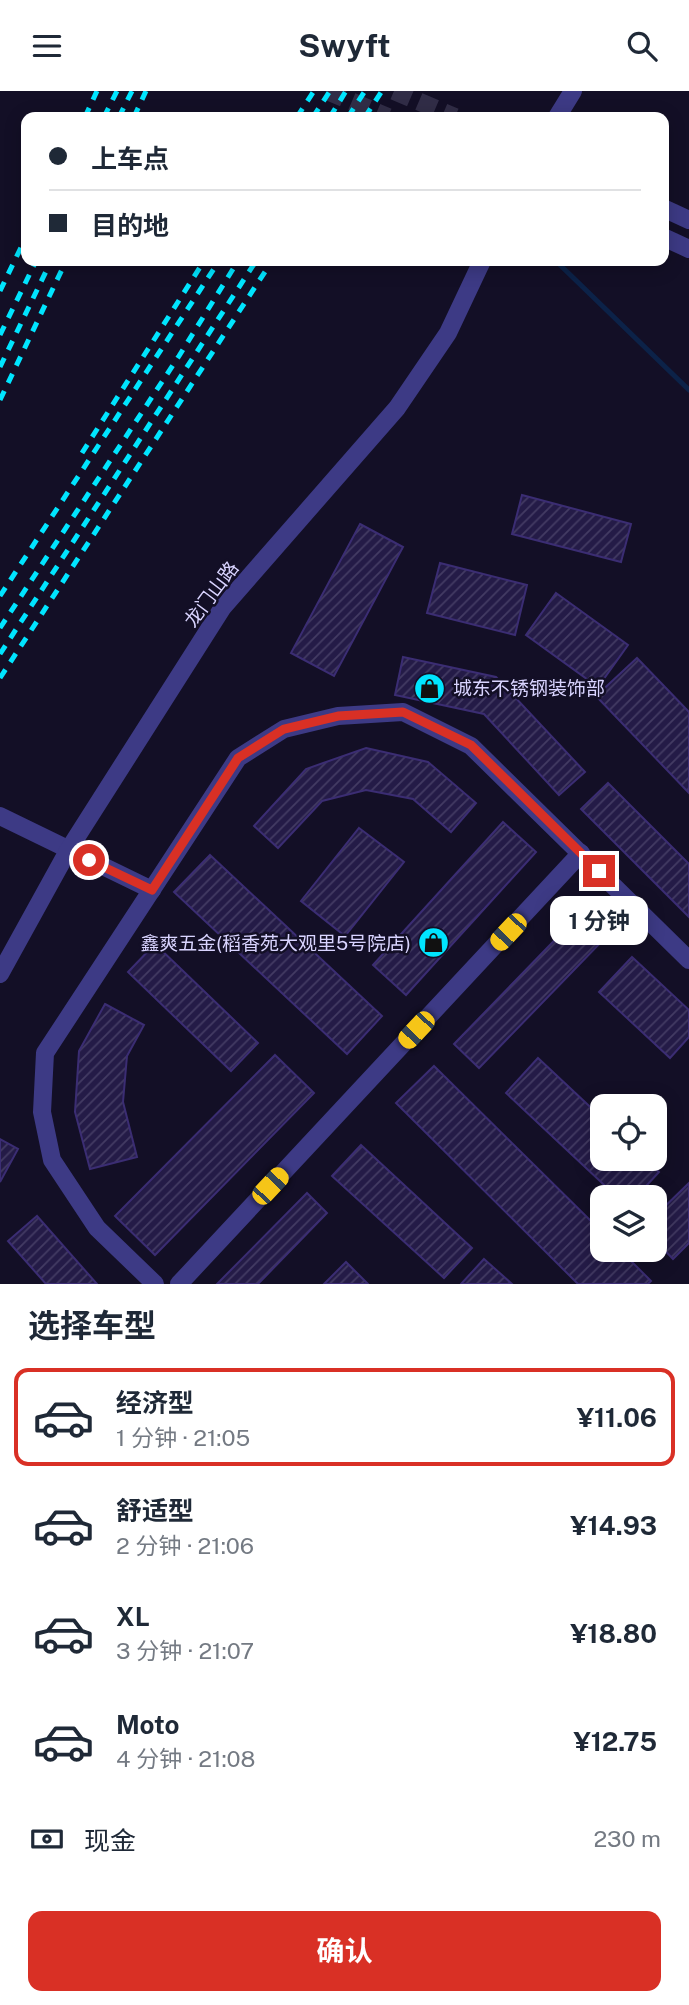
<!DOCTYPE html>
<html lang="zh">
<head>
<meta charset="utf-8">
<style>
	body { margin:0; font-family:"Public Sans","Noto Sans SC",sans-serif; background:#f2f2f3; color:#1f2937; height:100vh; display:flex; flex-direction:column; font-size:26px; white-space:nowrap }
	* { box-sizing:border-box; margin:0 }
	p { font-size:23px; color:#747a83 }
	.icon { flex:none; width:38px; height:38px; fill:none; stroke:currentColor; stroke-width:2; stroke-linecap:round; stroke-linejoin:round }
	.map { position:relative; height:1193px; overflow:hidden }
	.side { display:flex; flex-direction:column; background:#fff; flex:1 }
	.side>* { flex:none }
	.banner { position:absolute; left:21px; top:21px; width:648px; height:154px; border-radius:14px; box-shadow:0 4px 18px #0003; display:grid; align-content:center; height:154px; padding:0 28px; background:#fff }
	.fabs { position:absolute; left:590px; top:1003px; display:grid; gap:14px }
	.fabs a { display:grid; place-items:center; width:77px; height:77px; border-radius:14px; background:#fff; box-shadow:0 4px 18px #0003; font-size:35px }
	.end { position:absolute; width:32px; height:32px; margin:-16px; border:9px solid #d93025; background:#fff; box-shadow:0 0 0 4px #fff }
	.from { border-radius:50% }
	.bubble { position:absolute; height:49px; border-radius:14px; background:#fff; box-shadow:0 4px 18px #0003; font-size:23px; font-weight:700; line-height:49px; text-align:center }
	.car { position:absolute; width:21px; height:42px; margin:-21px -10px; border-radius:9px; box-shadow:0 0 5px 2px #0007; background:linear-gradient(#f5c518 24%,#345 0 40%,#f5c518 0 76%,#345 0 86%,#f5c518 0) }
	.banner b { display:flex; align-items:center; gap:24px; height:66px; font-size:26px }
	.banner b+b { border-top:2px solid #e0e1e3 }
	.banner i { width:18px; height:18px; background:#1f2937 }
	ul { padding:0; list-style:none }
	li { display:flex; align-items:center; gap:21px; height:98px; margin:0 14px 10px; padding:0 14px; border:4px solid transparent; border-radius:14px }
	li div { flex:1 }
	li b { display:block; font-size:26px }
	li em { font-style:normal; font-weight:700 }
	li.active { border-color:#d93025 }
	li>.icon { width:63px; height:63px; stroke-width:1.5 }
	h2 { padding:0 28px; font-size:32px; line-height:84px }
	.pay { display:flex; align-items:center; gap:18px; height:77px; padding:0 28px; font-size:26px }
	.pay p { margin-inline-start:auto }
	.primary-button { display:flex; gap:14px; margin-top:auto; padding:14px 28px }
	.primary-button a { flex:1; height:80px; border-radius:14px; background:#d93025; color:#fff; font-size:28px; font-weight:700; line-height:80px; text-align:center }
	header { display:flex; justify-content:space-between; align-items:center; height:91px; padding:0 28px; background:#fff; font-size:32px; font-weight:700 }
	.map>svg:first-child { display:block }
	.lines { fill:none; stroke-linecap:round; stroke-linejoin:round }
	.stream { stroke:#0c2248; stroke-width:5 }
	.building { fill:url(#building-hatch); stroke:#3b2d73; stroke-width:2 }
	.minor-tunnel { stroke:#312d47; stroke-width:18; stroke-dasharray:18 9; stroke-linecap:butt }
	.minor { stroke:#3d3a85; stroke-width:18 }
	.rail { stroke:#00e5ff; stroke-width:5; stroke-dasharray:10 9; stroke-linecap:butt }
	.route { stroke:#d93025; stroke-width:9 }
	.labels { text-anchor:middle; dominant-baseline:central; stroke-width:5; stroke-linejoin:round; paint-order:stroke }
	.street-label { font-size:19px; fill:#d9d4ff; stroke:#130f26 }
	.poi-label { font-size:19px; fill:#d9d4ff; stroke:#130f26; text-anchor:start }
</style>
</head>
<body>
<header><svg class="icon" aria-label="menu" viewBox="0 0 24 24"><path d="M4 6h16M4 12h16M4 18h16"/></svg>Swyft<svg class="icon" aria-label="search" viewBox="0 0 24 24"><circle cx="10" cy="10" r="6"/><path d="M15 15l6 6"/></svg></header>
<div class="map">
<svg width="689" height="1193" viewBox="0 0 689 1193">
	<defs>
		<pattern id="building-hatch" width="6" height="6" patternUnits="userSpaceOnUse" patternTransform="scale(1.75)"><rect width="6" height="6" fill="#241b47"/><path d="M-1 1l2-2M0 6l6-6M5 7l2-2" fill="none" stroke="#433b63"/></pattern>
	</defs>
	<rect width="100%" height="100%" fill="#130f26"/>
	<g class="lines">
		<polyline class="stream" points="557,171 689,299"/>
	</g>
	<g class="building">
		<polygon points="522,404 631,433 621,471 512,443"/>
		<polygon points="360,433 403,456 334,585 291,562"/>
		<polygon points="440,472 527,494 515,544 427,522"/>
		<polygon points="556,502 628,554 598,596 526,544"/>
		<polygon points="403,566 496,586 585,681 559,704 484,623 395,604"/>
		<polygon points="637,567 689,621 689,702 596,605"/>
		<polygon points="366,657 428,671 476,712 451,741 413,708 366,699 322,710 278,757 254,735 306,678"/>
		<polygon points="608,692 689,773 689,826 581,718"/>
		<polygon points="503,731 536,761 406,904 373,874"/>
		<polygon points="359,737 404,771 345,845 301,810"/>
		<polygon points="210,764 382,925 347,963 174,801"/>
		<polygon points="580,823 605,847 479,977 454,953"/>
		<polygon points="155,853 258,952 231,980 128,881"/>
		<polygon points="632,866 689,919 689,946 670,967 599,901"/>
		<polygon points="105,913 144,934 127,965 123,1011 137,1066 90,1078 75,1021 79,960"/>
		<polygon points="275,964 314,1002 155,1164 115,1125"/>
		<polygon points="538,967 602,1027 602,1068 645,1068 659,1081 636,1106 617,1106 506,1002"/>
		<polygon points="434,975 602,1141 602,1158 619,1158 651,1190 648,1193 578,1193 396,1012"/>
		<polygon points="0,1048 18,1058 0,1091"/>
		<polygon points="361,1054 472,1157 444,1187 332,1085"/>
		<polygon points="689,1092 689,1152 673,1168 654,1148 654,1126"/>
		<polygon points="307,1102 327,1122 258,1193 217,1193"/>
		<polygon points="37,1125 97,1193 46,1193 8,1150"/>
		<polygon points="484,1168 512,1193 461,1193"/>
		<polygon points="346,1171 368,1193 324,1193"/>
	</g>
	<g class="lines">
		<g class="minor-tunnel">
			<polyline points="327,0 388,26"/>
			<polyline points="394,0 455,26"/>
		</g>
		<g class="minor">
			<polyline points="557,26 573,0"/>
			<polyline points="663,117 689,129"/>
			<polyline points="663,146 689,158"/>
			<polyline points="0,725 152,799"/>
			<polyline points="0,883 69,758 223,516 397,317 448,242 482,170"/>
			<polyline points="155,1193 97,1137 52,1069 42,1021 45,962 238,667 284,638 338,625 403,621 471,655 689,869"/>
			<polyline points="179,1193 581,762"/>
		</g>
		<g class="rail">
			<polyline points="85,26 97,0"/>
			<polyline points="104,26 117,0"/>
			<polyline points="119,26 132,0"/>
			<polyline points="134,26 146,0"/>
			<polyline points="297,26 314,0"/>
			<polyline points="313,26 330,0"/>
			<polyline points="330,26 346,0"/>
			<polyline points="348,26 365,0"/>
			<polyline points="365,26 382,0"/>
			<polyline points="0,200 26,146"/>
			<polyline points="0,244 36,170"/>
			<polyline points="0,276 51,170"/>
			<polyline points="0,309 66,170"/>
			<polyline points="82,362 204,170"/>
			<polyline points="0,505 219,170"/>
			<polyline points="0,537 179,265 238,170"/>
			<polyline points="0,563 256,170"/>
			<polyline points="0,587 272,170"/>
		</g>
	</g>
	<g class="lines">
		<polyline class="route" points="89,769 152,799 238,667 284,638 338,625 403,621 471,654 599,780"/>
	</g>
	<defs>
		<symbol id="shop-disc" viewBox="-11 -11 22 22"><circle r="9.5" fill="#00e5ff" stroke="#130f26"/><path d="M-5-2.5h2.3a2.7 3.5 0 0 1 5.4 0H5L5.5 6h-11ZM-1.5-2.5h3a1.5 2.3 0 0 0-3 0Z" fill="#111"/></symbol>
	</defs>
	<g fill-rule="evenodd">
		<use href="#shop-disc" x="412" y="580" width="35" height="35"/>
		<use href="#shop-disc" x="416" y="834" width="35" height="35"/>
	</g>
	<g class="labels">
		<g class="street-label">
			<text transform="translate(211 503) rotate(-53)">龙门山路</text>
		</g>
		<g class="poi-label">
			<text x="453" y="597">城东不锈钢装饰部</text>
			<text x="411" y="852" text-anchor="end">鑫爽五金(稻香苑大观里5号院店)</text>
		</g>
	</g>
</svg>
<div class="fabs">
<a><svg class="icon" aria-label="locate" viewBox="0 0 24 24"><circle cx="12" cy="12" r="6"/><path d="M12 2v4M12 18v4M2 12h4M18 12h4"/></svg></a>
<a><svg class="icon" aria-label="layers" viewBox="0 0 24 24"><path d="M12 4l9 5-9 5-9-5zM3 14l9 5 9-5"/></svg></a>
</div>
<i class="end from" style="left:89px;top:769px"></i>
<i class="end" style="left:599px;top:780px"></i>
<div class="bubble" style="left:550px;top:805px;width:98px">1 分钟</div>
<i class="car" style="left:508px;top:841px;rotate:223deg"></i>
<i class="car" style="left:416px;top:939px;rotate:223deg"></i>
<i class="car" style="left:270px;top:1095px;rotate:43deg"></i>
<div class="banner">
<b><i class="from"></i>上车点</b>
<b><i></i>目的地</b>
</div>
</div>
<section class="side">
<h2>选择车型</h2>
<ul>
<li class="active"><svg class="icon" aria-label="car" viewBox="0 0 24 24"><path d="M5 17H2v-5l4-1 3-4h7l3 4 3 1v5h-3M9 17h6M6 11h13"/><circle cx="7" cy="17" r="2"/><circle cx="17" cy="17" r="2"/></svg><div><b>经济型</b><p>1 分钟 · 21:05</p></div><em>¥11.06</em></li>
<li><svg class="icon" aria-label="car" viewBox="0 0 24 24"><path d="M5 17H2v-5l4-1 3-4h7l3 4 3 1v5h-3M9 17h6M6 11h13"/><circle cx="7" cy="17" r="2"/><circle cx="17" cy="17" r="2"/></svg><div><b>舒适型</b><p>2 分钟 · 21:06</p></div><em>¥14.93</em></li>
<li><svg class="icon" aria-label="car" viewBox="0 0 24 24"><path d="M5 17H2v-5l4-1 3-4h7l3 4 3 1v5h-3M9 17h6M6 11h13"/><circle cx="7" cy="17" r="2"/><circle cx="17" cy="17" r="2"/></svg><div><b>XL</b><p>3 分钟 · 21:07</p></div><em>¥18.80</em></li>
<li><svg class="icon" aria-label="car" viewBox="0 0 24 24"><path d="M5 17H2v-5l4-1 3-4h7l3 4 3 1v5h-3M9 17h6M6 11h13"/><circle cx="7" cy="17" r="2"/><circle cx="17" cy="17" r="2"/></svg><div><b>Moto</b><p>4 分钟 · 21:08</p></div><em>¥12.75</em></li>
</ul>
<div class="pay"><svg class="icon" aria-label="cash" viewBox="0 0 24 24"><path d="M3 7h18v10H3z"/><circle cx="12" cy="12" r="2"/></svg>现金<p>230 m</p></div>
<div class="primary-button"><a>确认</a></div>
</section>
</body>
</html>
